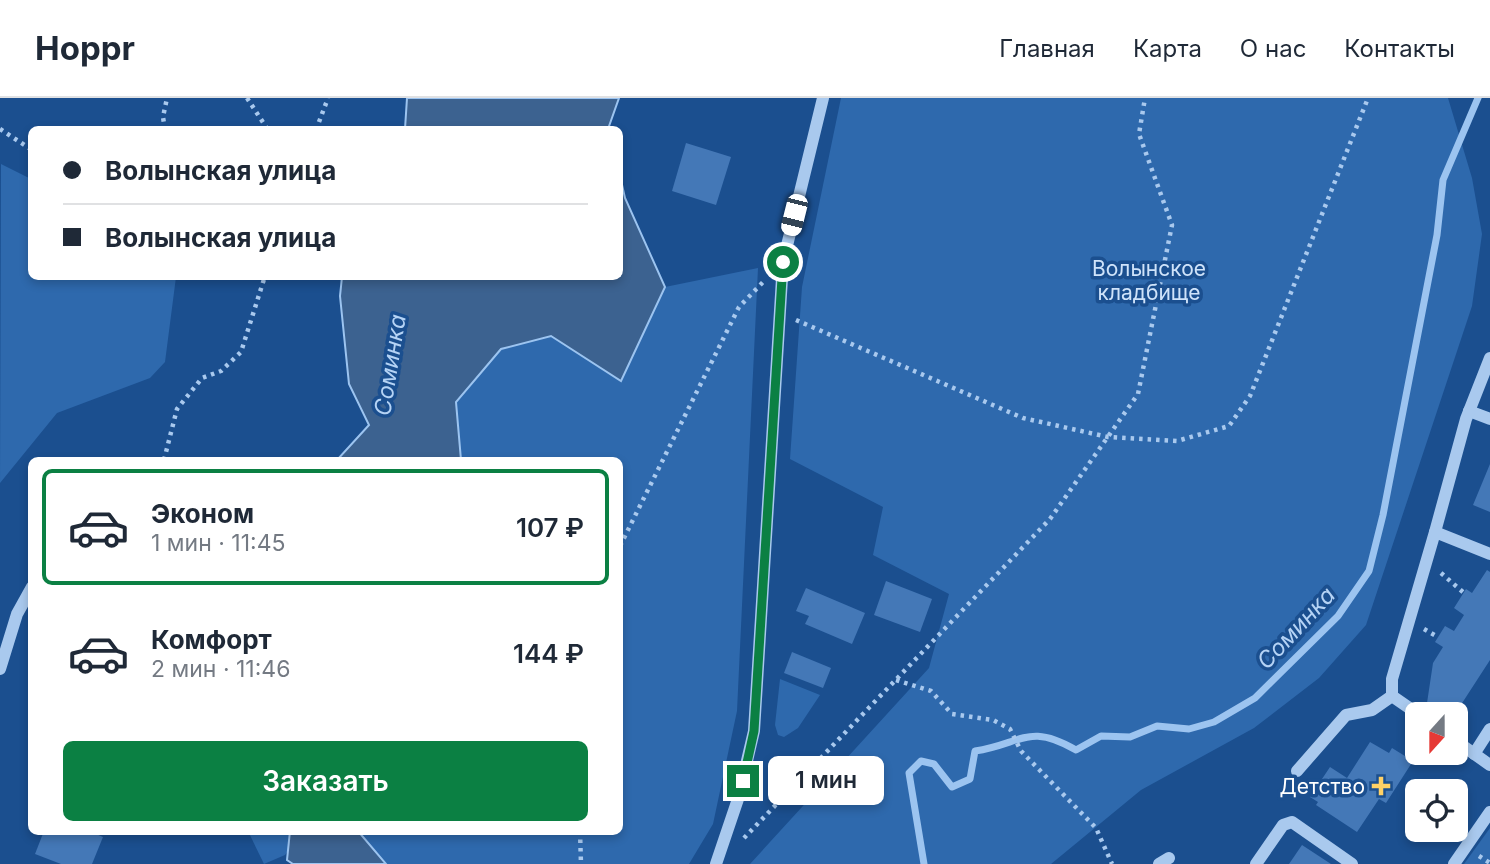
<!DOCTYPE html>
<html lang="ru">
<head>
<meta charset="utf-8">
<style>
	body { margin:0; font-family:Inter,sans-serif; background:#f6f6f7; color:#1f2937; height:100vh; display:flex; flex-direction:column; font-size:26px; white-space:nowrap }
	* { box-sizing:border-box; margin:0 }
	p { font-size:23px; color:#747a83 }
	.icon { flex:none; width:38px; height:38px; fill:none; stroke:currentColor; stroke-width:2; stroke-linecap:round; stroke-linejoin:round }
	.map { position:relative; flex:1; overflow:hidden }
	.drawer { position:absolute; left:28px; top:359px; width:595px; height:378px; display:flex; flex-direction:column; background:#fff; border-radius:10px; box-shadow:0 4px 10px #0003 }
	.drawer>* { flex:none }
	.hud { position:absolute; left:28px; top:28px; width:595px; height:154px; border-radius:10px; box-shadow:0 4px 10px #0003; display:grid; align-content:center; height:154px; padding:0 35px; background:#fff }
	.needle { width:46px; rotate:201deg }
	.fabs { position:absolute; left:1405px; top:604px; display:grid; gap:14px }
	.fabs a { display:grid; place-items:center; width:63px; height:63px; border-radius:10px; background:#fff; box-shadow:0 4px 10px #0003; font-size:35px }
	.end { position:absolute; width:32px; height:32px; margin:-16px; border:9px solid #0b8043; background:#fff; box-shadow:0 0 0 4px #fff }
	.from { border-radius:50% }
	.bubble { position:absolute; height:49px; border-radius:10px; background:#fff; box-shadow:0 4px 10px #0003; font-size:23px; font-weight:600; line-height:49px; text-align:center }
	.car { position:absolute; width:21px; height:42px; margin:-21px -10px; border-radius:9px; box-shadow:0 0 5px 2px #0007; background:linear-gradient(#fff 24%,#345 0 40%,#fff 0 76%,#345 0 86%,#fff 0) }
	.hud b { display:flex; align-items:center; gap:24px; height:66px; font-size:26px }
	.hud b+b { border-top:2px solid #e0e1e3 }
	.hud i { width:18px; height:18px; background:#1f2937 }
	ul { padding:12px 0 0; list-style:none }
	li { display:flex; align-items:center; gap:21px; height:116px; margin:0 14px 10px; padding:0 21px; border:4px solid transparent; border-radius:10px }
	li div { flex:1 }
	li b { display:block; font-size:26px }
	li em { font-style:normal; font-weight:600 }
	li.current { border-color:#0b8043 }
	li>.icon { width:63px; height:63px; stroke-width:1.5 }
	.button { display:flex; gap:14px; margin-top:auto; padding:14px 35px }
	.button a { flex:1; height:80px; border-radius:10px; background:#0b8043; color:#fff; font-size:28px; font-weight:600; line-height:80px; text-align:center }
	header { display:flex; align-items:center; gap:42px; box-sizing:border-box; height:98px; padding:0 35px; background:#fff; border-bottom:2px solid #e0e1e3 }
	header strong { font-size:33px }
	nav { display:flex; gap:38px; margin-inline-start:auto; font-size:24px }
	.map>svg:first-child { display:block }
	.green { fill:#2e69ad }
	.water { fill:#3c6290; stroke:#9cc4f0; stroke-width:2 }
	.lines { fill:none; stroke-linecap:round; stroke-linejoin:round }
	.stream { stroke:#9cc4f0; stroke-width:7 }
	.building { fill:#4478b7 }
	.path { stroke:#a9c9ee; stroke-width:4.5; stroke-dasharray:3.5 5; stroke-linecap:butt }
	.minor { stroke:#a9c9ee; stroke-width:12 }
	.route { stroke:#0b8043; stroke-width:9 }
	.poi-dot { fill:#ffd166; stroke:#1b4f8f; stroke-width:2.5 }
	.labels { text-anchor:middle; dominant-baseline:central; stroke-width:7; stroke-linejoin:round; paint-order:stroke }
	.park-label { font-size:21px; fill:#cfe3fa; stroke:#1b4f8f }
	.poi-label { font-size:21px; fill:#fff; stroke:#1b4f8f; text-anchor:end }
	.water-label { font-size:23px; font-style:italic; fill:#b5d3f5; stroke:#1b4f8f }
</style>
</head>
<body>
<header>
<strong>Hoppr</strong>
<nav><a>Главная</a><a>Карта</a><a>О нас</a><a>Контакты</a></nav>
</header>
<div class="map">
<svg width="1490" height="766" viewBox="0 0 1490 766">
	<rect width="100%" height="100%" fill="#1b4f8f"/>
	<g class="green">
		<polygon points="841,0 1448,0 1472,80 1482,136 1472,208 1366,527 1319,580 1254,630 1141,692 1051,766 750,766 929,570 949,496 873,457 883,409 790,361 802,189"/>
		<polygon points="1,66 31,81 32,178 176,179 165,264 150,280 57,315 0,385"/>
		<polygon points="758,170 737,613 713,726 689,766 386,766 358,733 620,733 620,362 461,362 456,304 501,251 551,238 621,282 665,189"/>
		<polygon points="780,581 820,597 798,630 784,639 778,637 775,627"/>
		<polygon points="1490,730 1490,766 1464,766"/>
		<polygon points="248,733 297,733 300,737 285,757 264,766"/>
	</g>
	<g class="water">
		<polygon points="407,0 619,0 608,31 405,31"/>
		<polygon points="620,78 625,100 665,189 621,283 551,238 501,251 456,304 461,362 337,362 369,327 349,286 340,198 342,179 620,178"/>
		<polygon points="290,733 358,733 386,766 293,766 287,762"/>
	</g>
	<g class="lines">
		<path class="stream" d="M924 766 909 675 921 663 934 666 952 689 970 681 975 653C1022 646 1028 624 1076 652L1101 638 1130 639 1157 628 1189 631 1214 624 1255 600 1338 518 1369 473 1383 417 1437 137 1443 82 1478 0"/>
	</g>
	<g class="building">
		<polygon points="686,45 731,59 716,107 672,93"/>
		<polygon points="1490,366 1490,414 1473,407"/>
		<polygon points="1487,472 1490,474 1490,562 1455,616 1445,616 1427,605 1433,565 1443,549 1435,544 1445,528 1454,533 1464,517 1454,510 1466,491 1472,495"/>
		<polygon points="886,483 932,501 920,534 874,517"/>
		<polygon points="806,490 865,515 852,546 805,526 809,518 796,513"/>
		<polygon points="792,554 831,570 823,590 784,575"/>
		<polygon points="1370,644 1389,655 1392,650 1413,663 1386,705 1379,701 1357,734 1316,707 1318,704 1310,699 1330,669 1347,680"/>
		<polygon points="44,733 89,733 103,739 92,766 61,766 35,756"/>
		<polygon points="1302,747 1331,766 1289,766"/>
	</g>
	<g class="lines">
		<g class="path">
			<polyline points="247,0 268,32"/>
			<polyline points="0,31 32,52"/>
			<polyline points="165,32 163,19 167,0"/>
			<polyline points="316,32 328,0"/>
			<polyline points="796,222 1023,320 1108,339 1177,343 1229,328 1250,298 1368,0"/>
			<polyline points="164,362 177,311 202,280 221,273 241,254 265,178"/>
			<polyline points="620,448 739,209 765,182"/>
			<polyline points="1441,475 1464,495"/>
			<polyline points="1424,531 1438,539"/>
			<polyline points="896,582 931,593 952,616 993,622 1010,631 1021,653 1096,730 1112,766"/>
			<polyline points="580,733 581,766"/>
			<polyline points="744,740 1050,421 1138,296 1172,127 1139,36 1145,0"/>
			<polyline points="1479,758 1490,765"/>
		</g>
		<g class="minor">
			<polyline points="1469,313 1490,321"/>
			<polyline points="1435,434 1466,321 1490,260"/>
			<polyline points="0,571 17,516 32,489"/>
			<polyline points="1418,616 1392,598 1392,581 1435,434 1490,456"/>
			<polyline points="1456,643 1490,667"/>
			<polyline points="1474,656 1490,631"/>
			<polyline points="1297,673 1346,617 1372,612 1392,598"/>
			<polyline points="716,766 738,701 754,633 783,164 823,0"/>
			<polyline points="1159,766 1169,760"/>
			<polyline points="1256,766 1283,727 1292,724 1352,766"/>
			<polyline points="1454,766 1490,714"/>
		</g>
	</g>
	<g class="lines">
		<polyline class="route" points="743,683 754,633 783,164"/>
	</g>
	<path class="poi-dot" d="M1377.5 677.5h7v7h7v7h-7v7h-7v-7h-7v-7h7z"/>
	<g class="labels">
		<g class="park-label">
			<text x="1149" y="170">Волынское<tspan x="1149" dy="24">кладбище</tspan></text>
		</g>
		<g class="poi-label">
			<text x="1365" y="688">Детство</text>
		</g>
		<g class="water-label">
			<text transform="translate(390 267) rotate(-81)">Соминка</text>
			<text transform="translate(1296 530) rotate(-47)">Соминка</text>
		</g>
	</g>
</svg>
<div class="fabs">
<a><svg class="needle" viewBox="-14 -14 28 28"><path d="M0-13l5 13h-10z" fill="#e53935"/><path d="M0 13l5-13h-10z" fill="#747a83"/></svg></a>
<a><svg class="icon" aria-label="locate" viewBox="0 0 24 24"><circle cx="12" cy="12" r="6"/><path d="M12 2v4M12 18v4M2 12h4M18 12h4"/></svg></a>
</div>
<i class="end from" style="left:783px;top:164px"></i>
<i class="end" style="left:743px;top:683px"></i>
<div class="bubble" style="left:768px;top:658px;width:116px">1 мин</div>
<i class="car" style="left:794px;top:117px;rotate:194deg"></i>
<div class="hud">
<b><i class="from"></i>Волынская улица</b>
<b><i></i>Волынская улица</b>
</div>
<section class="drawer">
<ul>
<li class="current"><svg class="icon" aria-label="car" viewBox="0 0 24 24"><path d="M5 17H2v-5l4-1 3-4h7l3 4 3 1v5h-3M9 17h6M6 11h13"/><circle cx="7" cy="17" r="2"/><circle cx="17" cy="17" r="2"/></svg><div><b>Эконом</b><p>1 мин · 11:45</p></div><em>107 ₽</em></li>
<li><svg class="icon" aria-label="car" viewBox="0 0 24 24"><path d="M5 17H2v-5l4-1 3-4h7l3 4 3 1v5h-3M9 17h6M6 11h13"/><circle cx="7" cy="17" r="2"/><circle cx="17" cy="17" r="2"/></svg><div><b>Комфорт</b><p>2 мин · 11:46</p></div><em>144 ₽</em></li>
</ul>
<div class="button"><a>Заказать</a></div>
</section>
</div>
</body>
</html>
